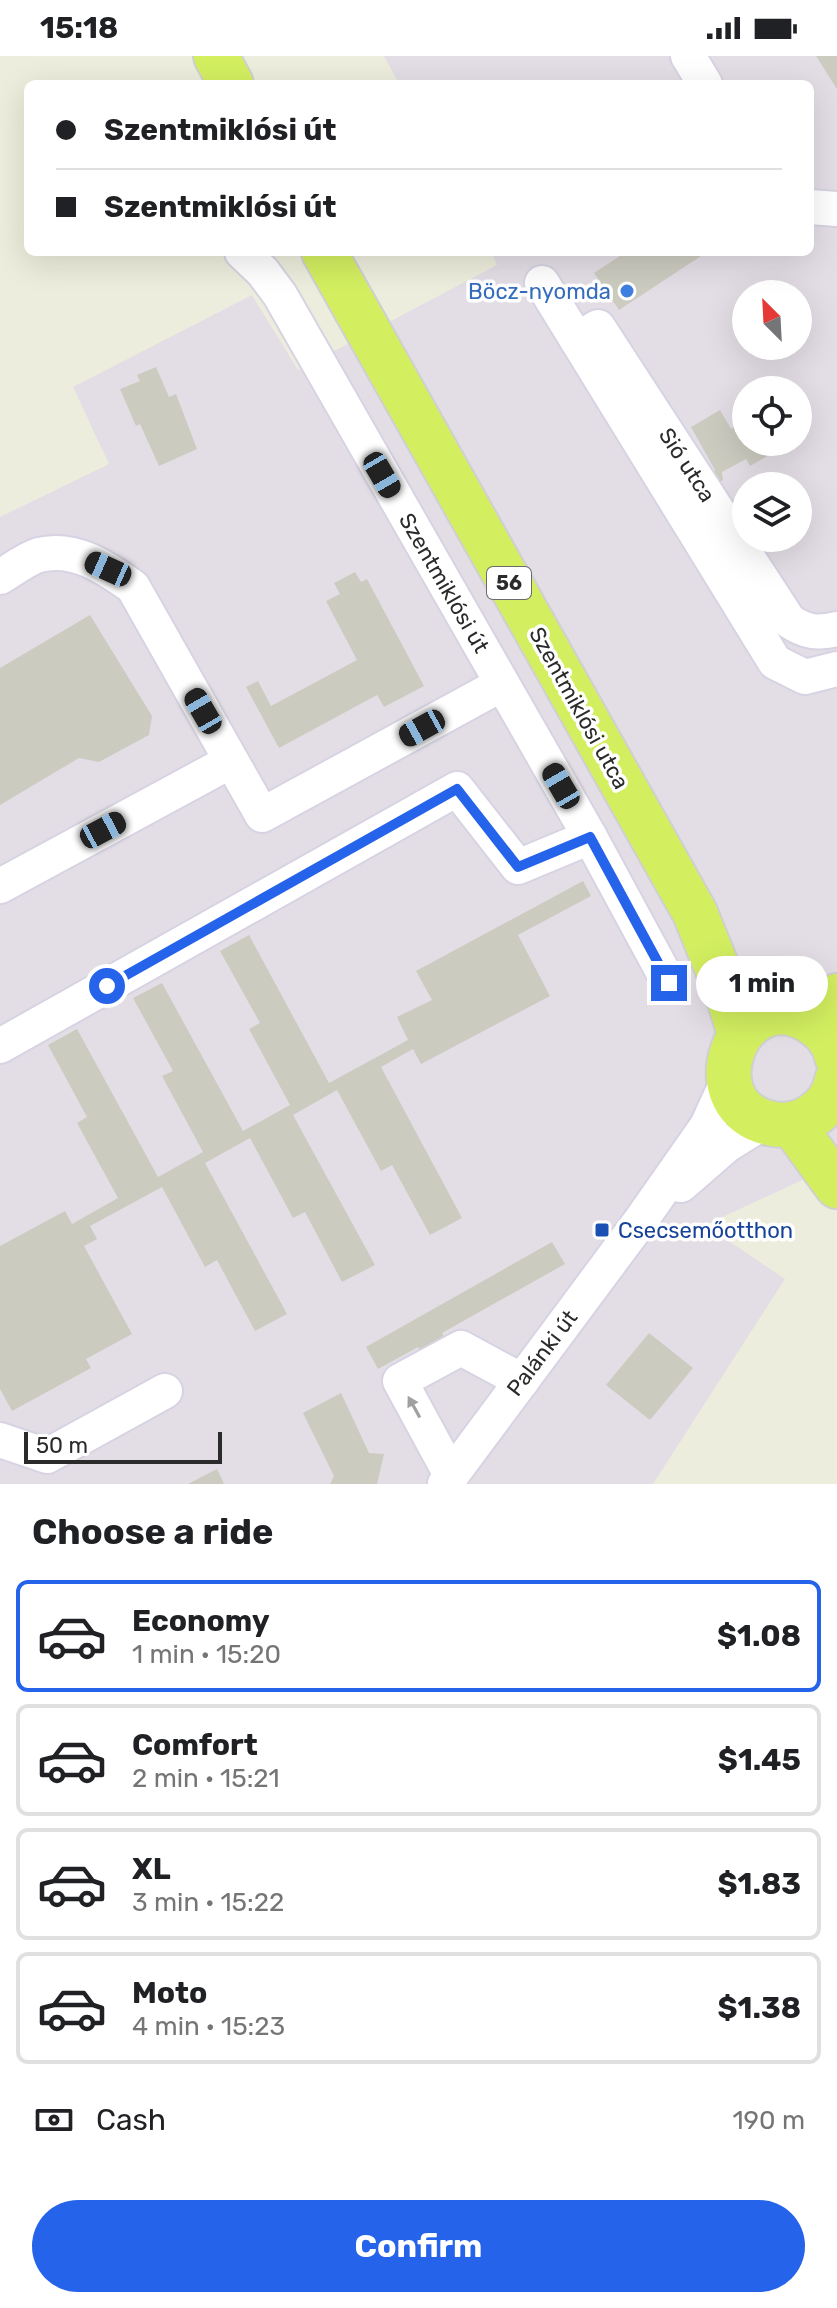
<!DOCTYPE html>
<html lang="en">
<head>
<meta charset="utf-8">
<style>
	body { margin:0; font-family:Rubik,sans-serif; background:#f6f6f6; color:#202124; height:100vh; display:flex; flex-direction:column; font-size:30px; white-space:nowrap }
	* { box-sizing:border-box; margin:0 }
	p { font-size:26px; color:#757577 }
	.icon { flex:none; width:44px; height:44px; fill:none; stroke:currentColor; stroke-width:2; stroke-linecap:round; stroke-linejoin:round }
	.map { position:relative; height:1428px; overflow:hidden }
	.sheet { display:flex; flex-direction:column; background:#fff; flex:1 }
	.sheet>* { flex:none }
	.guide { position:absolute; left:24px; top:24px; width:790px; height:176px; border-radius:12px; box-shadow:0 8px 32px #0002; display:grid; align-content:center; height:176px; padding:0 32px; background:#fff }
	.needle { width:52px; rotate:336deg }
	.tools { position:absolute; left:732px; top:224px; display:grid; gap:16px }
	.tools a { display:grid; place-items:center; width:80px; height:80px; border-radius:50%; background:#fff; box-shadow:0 8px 32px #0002; font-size:40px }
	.scale { position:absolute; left:24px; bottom:20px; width:198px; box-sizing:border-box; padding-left:8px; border:4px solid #2b2b2b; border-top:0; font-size:22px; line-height:28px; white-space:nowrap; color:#2b2b2b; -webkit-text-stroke:6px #fff; paint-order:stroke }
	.end { position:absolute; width:36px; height:36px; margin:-18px; border:10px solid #2563eb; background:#fff; box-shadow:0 0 0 4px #fff }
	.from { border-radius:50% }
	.bubble { position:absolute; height:56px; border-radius:28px; background:#fff; box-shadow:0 8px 32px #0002; font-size:26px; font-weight:700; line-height:56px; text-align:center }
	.car { position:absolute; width:24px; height:48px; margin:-24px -12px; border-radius:10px; box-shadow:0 0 6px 2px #0007; background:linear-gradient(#222 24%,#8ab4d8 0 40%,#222 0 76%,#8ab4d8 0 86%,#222 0) }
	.guide b { display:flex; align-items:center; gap:28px; height:76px; font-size:30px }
	.guide b+b { border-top:2px solid #e0e0e0 }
	.guide i { width:20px; height:20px; background:#202124 }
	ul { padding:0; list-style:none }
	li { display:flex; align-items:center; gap:24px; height:112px; margin:0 16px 12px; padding:0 16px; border:4px solid #e0e0e0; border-radius:12px }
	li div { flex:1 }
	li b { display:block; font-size:30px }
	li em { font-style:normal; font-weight:700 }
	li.current { border-color:#2563eb }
	li>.icon { width:72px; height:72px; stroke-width:1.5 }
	h2 { padding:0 32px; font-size:36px; line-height:96px }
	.pay { display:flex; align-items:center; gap:20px; height:88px; padding:0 32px; font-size:30px }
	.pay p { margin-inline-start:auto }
	.button { display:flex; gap:16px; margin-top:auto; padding:16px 32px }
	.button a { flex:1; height:92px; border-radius:48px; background:#2563eb; color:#fff; font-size:32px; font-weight:700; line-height:92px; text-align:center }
	.status { display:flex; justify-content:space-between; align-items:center; height:56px; padding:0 40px; background:#fff; direction:ltr }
	.status svg { height:22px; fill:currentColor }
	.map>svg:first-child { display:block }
	.industrial { fill:#e3dee5; fill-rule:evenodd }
	.building { fill:#cbcbc0 }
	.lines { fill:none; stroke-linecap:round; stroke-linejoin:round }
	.minor-casing { stroke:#d7d3e3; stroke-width:38 }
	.major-casing { stroke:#d0d0d0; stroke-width:48 }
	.minor { stroke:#fff; stroke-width:34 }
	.major { stroke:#d3ef60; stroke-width:44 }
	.oneway { fill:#a0a0a0 }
	.route { stroke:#2563eb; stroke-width:10 }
	.shop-dot { fill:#3f7fe0; stroke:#fff; stroke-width:3 }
	.transit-dot { fill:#1a4fb4; stroke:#fff; stroke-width:3 }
	.labels { text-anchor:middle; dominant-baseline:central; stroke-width:7; stroke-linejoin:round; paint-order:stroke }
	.shield { fill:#fff; stroke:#6b6b6b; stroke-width:2 }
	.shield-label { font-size:20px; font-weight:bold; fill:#2b2b2b }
	.shop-label { font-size:22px; fill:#366cbe; stroke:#fff; text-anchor:end }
	.street-label { font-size:22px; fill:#2b2b2b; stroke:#fff }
	.transit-label { font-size:22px; fill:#164399; stroke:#fff; text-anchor:start }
</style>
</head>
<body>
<div class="status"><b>15:18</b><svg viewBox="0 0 49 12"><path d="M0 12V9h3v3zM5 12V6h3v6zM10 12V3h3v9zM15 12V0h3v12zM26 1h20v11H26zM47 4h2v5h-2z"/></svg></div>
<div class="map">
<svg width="837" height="1428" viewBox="0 0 837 1428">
	<rect width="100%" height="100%" fill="#ededdd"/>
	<path class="industrial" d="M384 0H837V1108L705 1169 785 1223 653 1428H0V461L109 408 73 331 252 239 298 314 497 209 491 196H810V28H399ZM746 238H798V290H746ZM746 334H798V386H746ZM746 430H798V482H746Z"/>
	<g class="building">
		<polygon points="816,0 837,0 837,33"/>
		<polygon points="626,196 707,196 619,254 594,217"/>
		<polygon points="156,311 169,341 176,338 197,393 159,410 140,368 136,370 120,333 140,325 137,319"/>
		<polygon points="770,323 777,334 752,334"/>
		<polygon points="720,354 731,373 746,364 746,386 776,386 767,391 771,398 750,410 746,403 722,416 723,424 718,427 712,418 715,414 691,371"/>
		<polygon points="355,516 361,526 367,523 424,630 384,651 377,639 279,692 246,631 258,625 271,650 357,604 326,545 340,538 334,527"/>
		<polygon points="90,559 152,660 149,679 99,706 79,702 0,749 0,612"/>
		<polygon points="583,825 591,840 518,879 550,940 421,1008 413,993 381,1011 462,1162 430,1179 392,1109 381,1115 337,1034 293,1059 375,1209 342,1226 305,1156 293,1162 250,1082 205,1107 287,1258 255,1275 217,1204 205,1211 162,1131 90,1170 97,1183 84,1190 132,1278 86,1303 91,1312 12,1355 0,1333 0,1190 65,1155 72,1168 118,1142 77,1067 87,1061 48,989 77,973 158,1121 203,1096 162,1020 173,1015 133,942 162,927 243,1075 290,1049 249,973 260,967 220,895 249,879 329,1027 408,984 397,961 432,944 416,915"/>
		<polygon points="552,1186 565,1208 442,1277 462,1312 438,1325 418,1291 378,1313 366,1291"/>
		<polygon points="649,1277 693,1312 650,1364 606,1329"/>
		<polygon points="341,1337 369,1397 384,1398 377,1428 330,1428 334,1420 303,1357"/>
		<polygon points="217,1413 224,1428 188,1428"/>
	</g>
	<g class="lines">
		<defs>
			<g id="minor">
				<polyline points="688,0 705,28"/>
				<polyline points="810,151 837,153"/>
				<polyline points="242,196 263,216 280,239 590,781 669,927"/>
				<polyline points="542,227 775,606 805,621 837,613"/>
				<path d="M577 284 598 271 789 565C806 576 817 578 837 573"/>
				<path d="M0 521C12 514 26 503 39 499 74 490 105 511 133 531L262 759 502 628"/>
				<polyline points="0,830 231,705"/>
				<polyline points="0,990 457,733 518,811 590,781"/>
				<polyline points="681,1129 727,1089 764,1066"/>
				<polyline points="0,1384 47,1400 165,1335"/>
				<polyline points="451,1419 400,1325 461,1292 522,1325"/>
				<polyline points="445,1428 639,1167 707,1070 728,1024"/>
			</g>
			<g id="major">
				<polyline points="216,0 231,28"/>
				<polyline points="324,196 695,857 728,939 740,978"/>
				<polyline points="804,961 822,953 837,940"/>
				<path d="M837 1001C834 985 822 972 808 964 736 924 690 1053 773 1068 802 1073 832 1053 837 1024"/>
				<polyline points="792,1068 837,1130"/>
			</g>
		</defs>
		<use href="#minor" class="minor-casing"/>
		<use href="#major" class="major-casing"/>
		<use href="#minor" class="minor"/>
		<use href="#major" class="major"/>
	</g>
	<defs><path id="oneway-solid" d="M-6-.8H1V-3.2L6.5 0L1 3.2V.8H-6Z" transform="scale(2)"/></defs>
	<use class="oneway" href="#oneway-solid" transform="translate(414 1351) rotate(-119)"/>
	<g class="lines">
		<polyline class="route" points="107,930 457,733 518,811 590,781 669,927"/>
	</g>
	<circle class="shop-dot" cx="627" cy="235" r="8"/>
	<rect class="transit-dot" x="594" y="1166" width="16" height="16" rx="4"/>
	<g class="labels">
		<rect class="shield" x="487" y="511" width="44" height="32" rx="6"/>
		<g class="shield-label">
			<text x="509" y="527">56</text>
		</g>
		<g class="shop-label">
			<text x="611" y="235">Böcz-nyomda</text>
		</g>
		<g class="street-label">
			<text transform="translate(687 409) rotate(57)">Sió utca</text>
			<text transform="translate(444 527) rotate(60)">Szentmiklósi út</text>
			<text transform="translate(579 652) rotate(61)">Szentmiklósi utca</text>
			<text transform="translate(542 1297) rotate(-53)">Palánki út</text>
		</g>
		<g class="transit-label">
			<text x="618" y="1174">Csecsemőotthon</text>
		</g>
	</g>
</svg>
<div class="tools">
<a><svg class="needle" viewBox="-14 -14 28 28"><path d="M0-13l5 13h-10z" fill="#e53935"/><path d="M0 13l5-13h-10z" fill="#757577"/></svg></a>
<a><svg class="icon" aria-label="locate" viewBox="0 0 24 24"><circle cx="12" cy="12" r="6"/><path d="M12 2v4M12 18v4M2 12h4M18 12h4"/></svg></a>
<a><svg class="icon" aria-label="layers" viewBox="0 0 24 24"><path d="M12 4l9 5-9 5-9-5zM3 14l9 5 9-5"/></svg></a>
</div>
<div class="scale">50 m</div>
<i class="end from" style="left:107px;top:930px"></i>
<i class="end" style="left:669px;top:927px"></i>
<div class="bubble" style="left:696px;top:900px;width:132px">1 min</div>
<i class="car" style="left:382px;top:419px;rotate:150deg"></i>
<i class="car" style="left:108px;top:513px;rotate:294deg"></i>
<i class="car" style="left:203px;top:655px;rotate:330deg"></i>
<i class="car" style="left:422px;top:672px;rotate:241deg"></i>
<i class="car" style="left:561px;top:730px;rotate:330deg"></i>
<i class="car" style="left:103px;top:774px;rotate:62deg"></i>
<div class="guide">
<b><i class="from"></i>Szentmiklósi út</b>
<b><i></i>Szentmiklósi út</b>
</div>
</div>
<section class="sheet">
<h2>Choose a ride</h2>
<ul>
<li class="current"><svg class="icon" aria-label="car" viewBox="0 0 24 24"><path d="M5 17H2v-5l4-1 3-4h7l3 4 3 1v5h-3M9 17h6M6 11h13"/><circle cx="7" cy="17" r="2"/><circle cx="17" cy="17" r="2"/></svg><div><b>Economy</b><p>1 min · 15:20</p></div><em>$1.08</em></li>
<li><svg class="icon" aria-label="car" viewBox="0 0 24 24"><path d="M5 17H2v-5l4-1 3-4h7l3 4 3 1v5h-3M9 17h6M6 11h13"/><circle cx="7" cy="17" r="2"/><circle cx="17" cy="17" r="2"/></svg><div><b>Comfort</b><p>2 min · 15:21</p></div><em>$1.45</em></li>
<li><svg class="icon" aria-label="car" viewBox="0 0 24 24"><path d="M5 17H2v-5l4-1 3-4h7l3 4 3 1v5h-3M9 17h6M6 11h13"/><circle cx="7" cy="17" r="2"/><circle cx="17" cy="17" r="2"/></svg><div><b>XL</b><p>3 min · 15:22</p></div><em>$1.83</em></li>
<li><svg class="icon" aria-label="car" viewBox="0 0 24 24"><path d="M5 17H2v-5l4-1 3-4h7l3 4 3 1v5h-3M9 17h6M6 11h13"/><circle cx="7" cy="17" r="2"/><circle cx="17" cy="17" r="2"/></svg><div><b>Moto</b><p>4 min · 15:23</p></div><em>$1.38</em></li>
</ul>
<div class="pay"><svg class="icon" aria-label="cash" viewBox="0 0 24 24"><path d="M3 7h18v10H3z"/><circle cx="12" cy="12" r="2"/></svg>Cash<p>190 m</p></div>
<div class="button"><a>Confirm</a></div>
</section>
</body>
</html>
